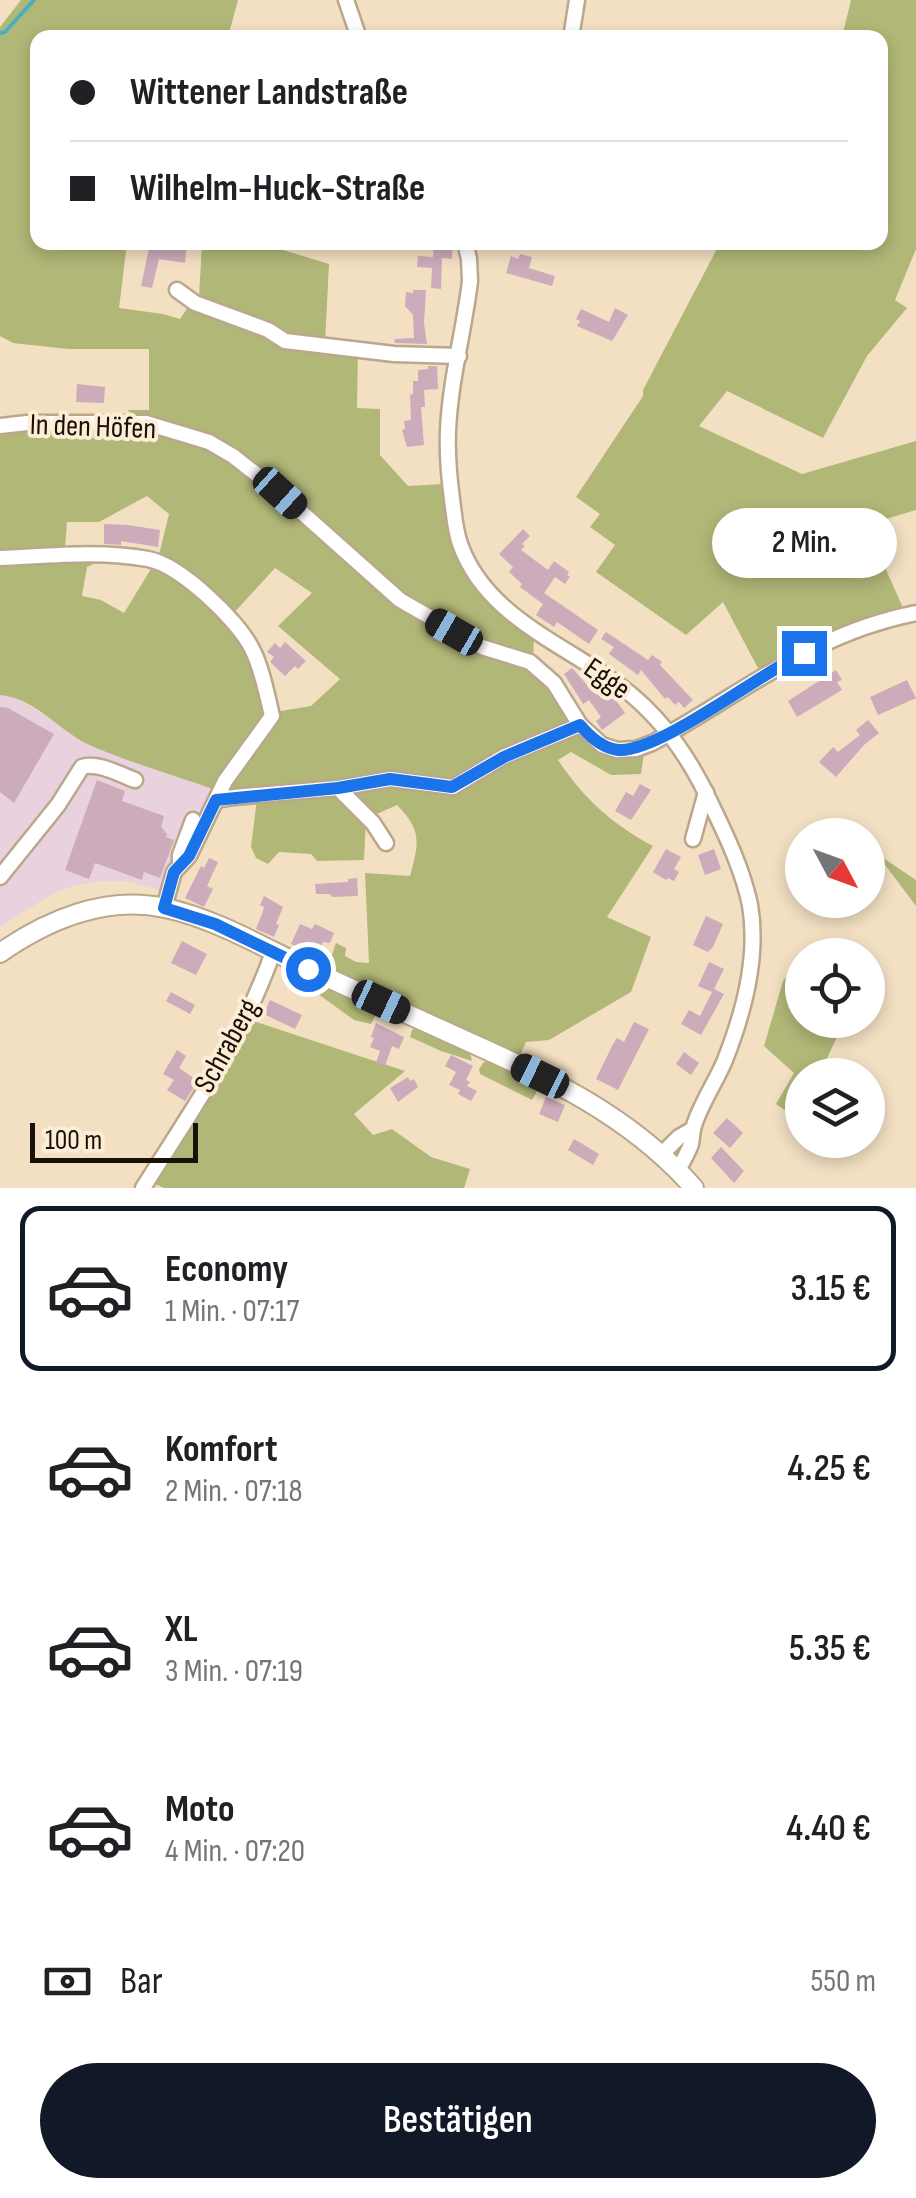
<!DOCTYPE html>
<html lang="de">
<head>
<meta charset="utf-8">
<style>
	body { margin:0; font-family:"Sofia Sans Condensed",sans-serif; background:#f2f2f2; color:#202124; height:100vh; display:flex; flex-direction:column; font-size:38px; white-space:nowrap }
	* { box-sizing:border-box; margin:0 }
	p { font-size:32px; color:#757577 }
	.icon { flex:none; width:55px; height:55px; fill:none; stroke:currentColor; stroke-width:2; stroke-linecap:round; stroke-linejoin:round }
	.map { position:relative; height:1188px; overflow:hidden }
	.sheet { display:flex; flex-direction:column; background:#fff; flex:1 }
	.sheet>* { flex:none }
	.hud { position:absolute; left:30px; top:30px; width:858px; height:220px; border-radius:20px; box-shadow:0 5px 15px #0003; display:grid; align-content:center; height:220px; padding:0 40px; background:#fff }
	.needle { width:65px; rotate:131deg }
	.fabs { position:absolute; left:785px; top:818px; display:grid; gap:20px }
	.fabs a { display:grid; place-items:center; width:100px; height:100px; border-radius:50%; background:#fff; box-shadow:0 5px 15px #0003; font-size:50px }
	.scale { position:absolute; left:30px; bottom:25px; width:168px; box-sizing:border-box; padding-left:10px; border:5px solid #181107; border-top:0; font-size:28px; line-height:35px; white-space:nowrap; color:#181107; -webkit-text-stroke:8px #fdedd6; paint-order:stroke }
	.end { position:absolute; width:45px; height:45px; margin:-22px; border:12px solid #1a73e8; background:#fff; box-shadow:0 0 0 5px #fff }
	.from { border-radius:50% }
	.bubble { position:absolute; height:70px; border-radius:35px; background:#fff; box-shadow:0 5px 15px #0003; font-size:32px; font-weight:600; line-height:70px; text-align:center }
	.car { position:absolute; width:30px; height:60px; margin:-30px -15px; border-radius:12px; box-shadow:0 0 8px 2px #0007; background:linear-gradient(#222 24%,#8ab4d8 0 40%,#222 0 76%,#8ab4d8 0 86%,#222 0) }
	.hud b { display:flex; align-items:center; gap:35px; height:95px; font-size:38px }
	.hud b+b { border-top:2px solid #e0e0e0 }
	.hud i { width:25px; height:25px; background:#202124 }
	ul { padding:18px 0 0; list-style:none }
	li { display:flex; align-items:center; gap:30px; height:165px; margin:0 20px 15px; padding:0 20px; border:5px solid transparent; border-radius:20px }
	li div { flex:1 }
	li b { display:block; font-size:38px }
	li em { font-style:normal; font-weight:600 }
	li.selected { border-color:#111827 }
	li>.icon { width:90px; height:90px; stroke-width:1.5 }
	.pay { display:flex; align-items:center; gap:25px; height:110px; padding:0 40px; font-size:38px }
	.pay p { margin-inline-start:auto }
	.button { display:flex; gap:20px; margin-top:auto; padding:20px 40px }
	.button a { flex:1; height:115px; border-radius:60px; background:#111827; color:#fff; font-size:40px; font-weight:600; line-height:115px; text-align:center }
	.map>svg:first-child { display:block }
	.industrial { fill:#e9d1dd }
	.green { fill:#b1b777 }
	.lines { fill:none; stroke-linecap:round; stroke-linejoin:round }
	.stream { stroke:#4bafbe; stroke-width:4 }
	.building { fill:#ccabbb }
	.minor-casing { stroke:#baa78c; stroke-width:19 }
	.major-casing { stroke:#baa78c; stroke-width:22 }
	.minor { stroke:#fff; stroke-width:14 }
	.major { stroke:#fff; stroke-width:18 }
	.route { stroke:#1a73e8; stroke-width:12 }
	.labels { text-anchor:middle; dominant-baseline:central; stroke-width:8; stroke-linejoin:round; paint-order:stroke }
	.street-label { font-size:30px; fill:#181107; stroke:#fdedd6 }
</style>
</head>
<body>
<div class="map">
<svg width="916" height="1188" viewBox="0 0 916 1188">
	<rect width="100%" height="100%" fill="#f3e0c3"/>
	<polygon class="industrial" points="0,695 13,696 48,717 158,769 218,791 173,860 161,890 124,881 99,881 73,886 52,894 0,927"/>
	<g class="green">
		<path d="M21 0H238L228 37 38 38V242L127 243 119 308 163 314 180 319 190 304 199 297 202 243H269L270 246 329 264 325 343 358 348 357 408 380 409V455L408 486 444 484 469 573 534 637 533 659 578 730 644 753 641 774 611 775 571 752 558 760C584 799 612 824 653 846L607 917 651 937 631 992 549 1040 526 1042 519 1058 327 970 336 943 346 948 345 956 356 962 369 963 365 873 410 876C419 843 422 830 397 805L370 817 342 790 389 776 221 795 275 712 311 706 340 679 278 626 312 593 275 568 231 616 158 559 169 514 147 496 99 522H67L64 562 105 559 87 567 82 596 101 600 124 613 154 564C181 571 233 625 248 650 258 667 262 692 268 711L218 791C177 776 134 764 94 747 61 734 37 698 0 695V432L131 417 128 410H149V349H68L13 343 0 336V27Z"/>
		<path d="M851 0H916V249L895 300 907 308 867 356 823 438 727 391 699 426 802 474 916 441V510L866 525 904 610C853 618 803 644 759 670L723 602 686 635 596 572 615 545 590 527 600 514 576 497 643 396V390L720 243 880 242V38L842 37Z"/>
		<polygon points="337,792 366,818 364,860 317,861 311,854 279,852 268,864 256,858 251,847 257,799"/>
		<polygon points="877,854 916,880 916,906"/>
		<polygon points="802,957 802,1020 845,1020 819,1075 802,1075 802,1109 798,1119 776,1104 794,1073 764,1046 783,981"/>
		<polygon points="307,986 340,988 379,1008 371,1024 354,1020"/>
		<polygon points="250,1020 405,1071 354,1114 373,1135 392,1129 431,1157 470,1169 464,1188 164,1188 155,1184"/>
		<polygon points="419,1026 469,1047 472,1061 441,1051 410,1037 412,1030"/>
		<polygon points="491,1060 541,1084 532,1100 480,1074 479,1069 484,1062"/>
	</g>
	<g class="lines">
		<polyline class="stream" points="0,33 5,32 34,0"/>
	</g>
	<g class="building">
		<polygon points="176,242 187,242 185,263 159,259 152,288 141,286 150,243 176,246"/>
		<polygon points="434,242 453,242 452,259 442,258 441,289 431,288 432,268 417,267 418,256 433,257"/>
		<polygon points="520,254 532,257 529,268 555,276 552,286 506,273 511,256 518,259"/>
		<polygon points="413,290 426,290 424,323 427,344 395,343 394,339 414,338 413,315 405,306 406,292 413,293"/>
		<polygon points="615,308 628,315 612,341 577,326 580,321 576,319 581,309 609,322"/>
		<polygon points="428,366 437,366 438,389 424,390 425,407 421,407 424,445 407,447 402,430 405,429 404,421 411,420 410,395 413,394 413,381 418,381 418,370 428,369"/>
		<polygon points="77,384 105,387 104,403 76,402"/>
		<polygon points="104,524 128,525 160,530 158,547 121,541 121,545 104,544"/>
		<polygon points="523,529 530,536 522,544 525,546 521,550 548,570 554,561 569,572 567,575 570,577 565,584 555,577 544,593 598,630 589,644 557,622 554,627 536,615 543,604 520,587 522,584 509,572 513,567 499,554"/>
		<polygon points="606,632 648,660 652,655 662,662 660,665 693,700 684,708 679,702 675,705 668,697 665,699 641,670 638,675 609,654 614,647 601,639"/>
		<polygon points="285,642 306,661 298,669 295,666 285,676 270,662 274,657 267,652 275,643 280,648"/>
		<polygon points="572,668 596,695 605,688 610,692 625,713 602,730 596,721 601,717 589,700 583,704 564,674"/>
		<polygon points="836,670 842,680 837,682 842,690 797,717 788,701"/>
		<polygon points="907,680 916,698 878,715 870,697"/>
		<polygon points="0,707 8,708 54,734 14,803 0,792"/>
		<polygon points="868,720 879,733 864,745 836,777 819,762 833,747 838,752 860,735 856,730"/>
		<polygon points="97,780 125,791 122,801 164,816 161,827 167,834 166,837 174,840 160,878 144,872 142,880 95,863 89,879 65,870"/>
		<polygon points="640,784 651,790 631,820 615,811 626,792 633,796"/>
		<polygon points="666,849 681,857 674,869 679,872 674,881 668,878 666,880 653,872"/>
		<polygon points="714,849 721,869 705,875 698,855"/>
		<polygon points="209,858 218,862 207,886 213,889 204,907 185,898 201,866 204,868"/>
		<polygon points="357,878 358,896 333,897 329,894 316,894 315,884 348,882 348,879"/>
		<polygon points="264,896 283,907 276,924 279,925 274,937 256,929 263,911 264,907 260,905"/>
		<polygon points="706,916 723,924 713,947 708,952 693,945"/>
		<polygon points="300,924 312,929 315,924 334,933 330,943 323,942 319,951 314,949 312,954 291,944"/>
		<polygon points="182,941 207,954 196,975 171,963"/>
		<polygon points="709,962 724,969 714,989 724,994 701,1035 681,1024 689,1010 700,1016 712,992 698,986"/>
		<polygon points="171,992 195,1005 190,1014 166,1001"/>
		<polygon points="270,1000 302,1015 295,1029 264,1014"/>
		<polygon points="634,1022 649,1029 618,1090 596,1079 612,1046 617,1038 624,1042"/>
		<polygon points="376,1023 404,1037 399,1049 392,1046 385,1066 376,1063 380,1051 370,1047 374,1038 371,1037"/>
		<polygon points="177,1050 186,1056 179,1068 198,1081 185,1101 167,1090 174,1080 163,1074"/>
		<polygon points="684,1052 699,1063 691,1075 676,1064"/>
		<polygon points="451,1055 473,1066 466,1080 470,1082 467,1086 477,1091 471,1101 458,1094 460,1090 449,1085 456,1072 445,1066"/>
		<polygon points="408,1077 410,1081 414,1079 418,1087 398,1102 390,1088"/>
		<polygon points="546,1097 565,1105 558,1122 539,1114"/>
		<polygon points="727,1118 743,1133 730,1148 713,1133"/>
		<polygon points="574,1139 599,1154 593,1165 568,1150"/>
		<polygon points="721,1147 744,1171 734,1183 711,1158"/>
	</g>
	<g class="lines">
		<defs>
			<g id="minor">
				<polyline points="346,0 359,38"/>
				<polyline points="571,38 577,0"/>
				<path d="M465 242 469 259 470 281C464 331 450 381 448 431 447 454 449 477 452 499 454 514 455 530 460 544 484 612 554 640 609 678 656 709 689 755 712 806 727 837 743 871 750 905 759 957 744 1012 725 1060 716 1082 699 1106 693 1129 692 1134 692 1139 691 1144 688 1153 682 1162 678 1171"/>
				<polyline points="177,290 195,303 268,330 285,341 394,354 459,356"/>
				<path d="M0 426 27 423H146L209 442 233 456 280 493 400 600 482 647 530 662 554 683 580 725 602 745 617 750 636 749 652 743C742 694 812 633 916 613"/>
				<path d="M0 558C48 556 100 550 148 559 180 565 238 620 252 649 262 668 267 695 272 716L225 781 189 856 174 872 164 908"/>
				<polyline points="338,788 373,823 386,843"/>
				<polyline points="216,800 234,797 338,788 390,779 453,787 503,757 580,725"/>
				<polyline points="693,839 706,792"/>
				<polyline points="180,862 180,855 193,820"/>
				<path d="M0 877 58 805 82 767C98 762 119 774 135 780"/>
				<polyline points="661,1155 679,1137 693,1129"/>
				<path d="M143 1188C191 1111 243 1039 273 952"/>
			</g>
			<path id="major" d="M0 953C47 920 106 895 165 908 219 919 275 954 326 977 370 997 414 1017 458 1037 545 1076 630 1115 694 1188"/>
		</defs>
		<use href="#minor" class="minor-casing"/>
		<use href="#major" class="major-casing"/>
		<use href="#minor" class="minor"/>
		<use href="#major" class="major"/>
	</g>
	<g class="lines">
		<path class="route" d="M308 969 215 924 164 908 174 872 189 856 216 800 338 788 390 779 452 787 504 757 580 725C590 737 602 748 618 750 659 753 760 673 804 653"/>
	</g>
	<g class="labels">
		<g class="street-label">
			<text transform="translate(93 427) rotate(2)">In den Höfen</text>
			<text transform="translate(607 679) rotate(35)">Egge</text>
			<text transform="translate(227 1046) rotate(-61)">Schraberg</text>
		</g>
	</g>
</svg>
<div class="fabs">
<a><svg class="needle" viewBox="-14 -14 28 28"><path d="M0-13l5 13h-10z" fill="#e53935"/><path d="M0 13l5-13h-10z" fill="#757577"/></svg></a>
<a><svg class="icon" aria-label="locate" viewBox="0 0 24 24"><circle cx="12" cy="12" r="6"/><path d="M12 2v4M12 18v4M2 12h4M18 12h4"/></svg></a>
<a><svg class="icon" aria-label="layers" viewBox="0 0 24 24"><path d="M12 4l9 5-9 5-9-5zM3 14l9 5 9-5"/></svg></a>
</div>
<div class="scale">100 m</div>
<i class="end from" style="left:308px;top:969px"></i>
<i class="end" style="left:804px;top:653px"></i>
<div class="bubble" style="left:712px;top:508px;width:185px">2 Min.</div>
<i class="car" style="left:280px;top:493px;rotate:132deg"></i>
<i class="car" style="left:454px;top:632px;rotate:300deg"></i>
<i class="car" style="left:381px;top:1002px;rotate:115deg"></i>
<i class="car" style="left:540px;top:1076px;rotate:296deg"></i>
<div class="hud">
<b><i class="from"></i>Wittener Landstraße</b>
<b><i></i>Wilhelm-Huck-Straße</b>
</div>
</div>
<section class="sheet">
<ul>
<li class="selected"><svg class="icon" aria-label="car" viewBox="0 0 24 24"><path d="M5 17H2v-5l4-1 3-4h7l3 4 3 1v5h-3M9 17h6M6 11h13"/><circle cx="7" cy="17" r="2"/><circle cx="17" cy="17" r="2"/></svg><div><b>Economy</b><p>1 Min. · 07:17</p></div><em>3.15 €</em></li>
<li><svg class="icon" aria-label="car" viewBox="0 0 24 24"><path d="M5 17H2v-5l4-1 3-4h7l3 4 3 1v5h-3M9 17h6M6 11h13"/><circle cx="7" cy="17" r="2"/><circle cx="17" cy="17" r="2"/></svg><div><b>Komfort</b><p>2 Min. · 07:18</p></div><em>4.25 €</em></li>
<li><svg class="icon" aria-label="car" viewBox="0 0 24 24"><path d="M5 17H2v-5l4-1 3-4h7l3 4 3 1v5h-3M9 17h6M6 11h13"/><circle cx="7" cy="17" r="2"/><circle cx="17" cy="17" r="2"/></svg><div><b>XL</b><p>3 Min. · 07:19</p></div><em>5.35 €</em></li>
<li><svg class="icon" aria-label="car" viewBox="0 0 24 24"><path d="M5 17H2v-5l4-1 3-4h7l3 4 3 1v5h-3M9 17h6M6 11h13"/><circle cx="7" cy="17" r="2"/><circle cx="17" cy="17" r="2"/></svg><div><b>Moto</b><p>4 Min. · 07:20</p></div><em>4.40 €</em></li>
</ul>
<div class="pay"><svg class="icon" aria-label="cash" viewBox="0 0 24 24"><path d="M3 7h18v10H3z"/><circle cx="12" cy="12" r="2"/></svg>Bar<p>550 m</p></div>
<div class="button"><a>Bestätigen</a></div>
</section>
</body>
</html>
